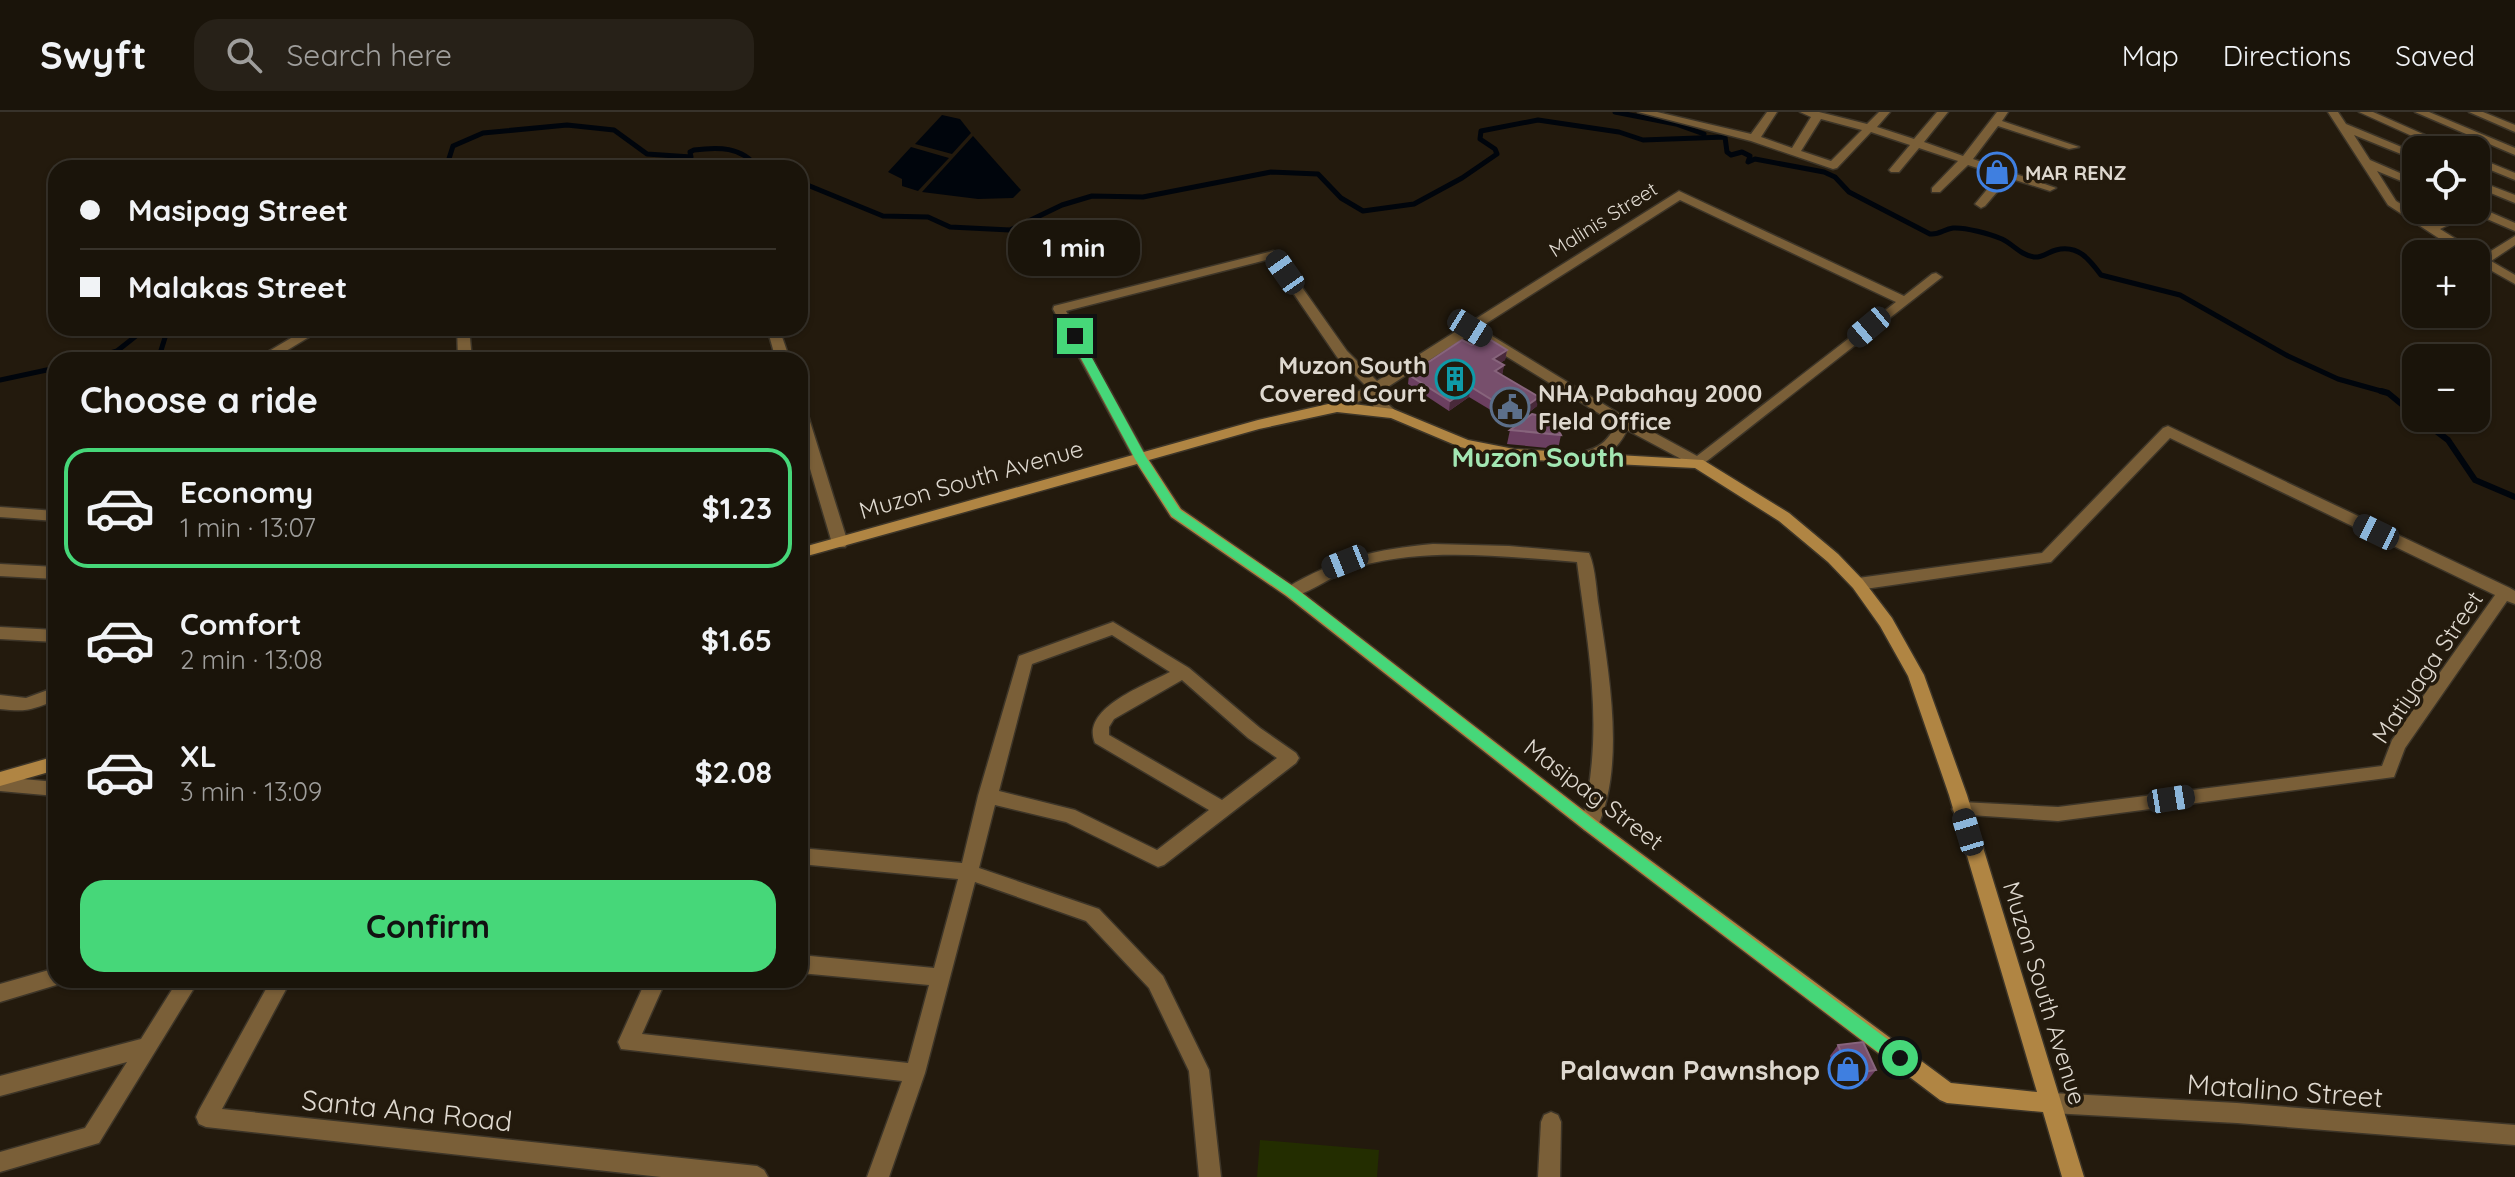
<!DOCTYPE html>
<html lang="en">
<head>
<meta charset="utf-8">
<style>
	body { margin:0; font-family:Quicksand,sans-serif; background:#272118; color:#f1f3f6; height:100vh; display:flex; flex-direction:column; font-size:30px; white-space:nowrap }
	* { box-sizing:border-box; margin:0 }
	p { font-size:26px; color:#9f9e9c }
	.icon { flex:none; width:44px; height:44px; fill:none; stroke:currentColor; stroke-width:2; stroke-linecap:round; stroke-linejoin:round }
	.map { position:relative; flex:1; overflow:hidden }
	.drawer { position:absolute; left:48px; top:240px; width:760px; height:636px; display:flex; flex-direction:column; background:#1a140a; border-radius:24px; box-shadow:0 2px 6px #0004,0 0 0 2px #38332b }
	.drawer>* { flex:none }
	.guide { position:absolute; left:48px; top:48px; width:760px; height:176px; border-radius:24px; box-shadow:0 2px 6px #0004,0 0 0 2px #38332b; display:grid; align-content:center; height:176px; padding:0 32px; background:#1a140a }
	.tools { position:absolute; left:2402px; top:24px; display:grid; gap:16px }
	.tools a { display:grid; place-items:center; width:88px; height:88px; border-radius:16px; background:#1a140a; box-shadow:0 2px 6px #0004,0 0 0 2px #38332b; font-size:40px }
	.end { position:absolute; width:36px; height:36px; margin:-18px; border:10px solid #46d779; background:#111; box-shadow:0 0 0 4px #111 }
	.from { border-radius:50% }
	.bubble { position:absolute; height:56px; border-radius:24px; background:#1a140a; box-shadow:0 2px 6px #0004,0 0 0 2px #38332b; font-size:26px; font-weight:800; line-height:56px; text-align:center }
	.car { position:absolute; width:24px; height:48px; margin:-24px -12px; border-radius:10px; box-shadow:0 0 6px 2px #0007; background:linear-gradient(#222 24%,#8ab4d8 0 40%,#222 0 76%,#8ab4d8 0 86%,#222 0) }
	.guide b { display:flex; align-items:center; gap:28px; height:76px; font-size:30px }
	.guide b+b { border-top:2px solid #38332b }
	.guide i { width:20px; height:20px; background:#f1f3f6 }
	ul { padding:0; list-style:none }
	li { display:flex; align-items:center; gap:24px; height:120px; margin:0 16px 12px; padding:0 16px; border:4px solid transparent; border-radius:24px }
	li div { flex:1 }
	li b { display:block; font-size:30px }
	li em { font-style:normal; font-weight:800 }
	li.on { border-color:#46d779 }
	li>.icon { width:72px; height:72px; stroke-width:1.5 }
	h2 { padding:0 32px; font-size:36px; line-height:96px }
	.action { display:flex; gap:16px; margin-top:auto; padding:16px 32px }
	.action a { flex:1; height:92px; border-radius:24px; background:#46d779; color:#111; font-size:32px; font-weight:800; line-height:92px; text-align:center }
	header { display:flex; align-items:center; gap:48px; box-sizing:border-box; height:112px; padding:0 40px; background:#1a140a; border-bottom:2px solid #38332b }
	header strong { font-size:38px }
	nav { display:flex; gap:44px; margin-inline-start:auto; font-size:28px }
	.search { width:560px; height:72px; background:#272118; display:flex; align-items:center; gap:20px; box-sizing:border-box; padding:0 28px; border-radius:24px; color:#9f9e9c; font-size:30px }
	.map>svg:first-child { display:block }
	.green { fill:#232d00 }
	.water { fill:#00050c }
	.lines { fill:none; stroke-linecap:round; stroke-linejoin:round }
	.stream-far1 { stroke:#00050c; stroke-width:5 }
	.stream { stroke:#00050c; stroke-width:6 }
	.street-casing { stroke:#3d3528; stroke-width:3 }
	.secondary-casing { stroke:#3d3528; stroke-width:3 }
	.street { fill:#7a5f38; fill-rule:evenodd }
	.secondary { fill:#b08543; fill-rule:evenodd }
	.wall { fill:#6b3f60 }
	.shaded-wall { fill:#49293a }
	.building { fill:#774f6c; stroke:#87647c; stroke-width:2 }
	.route { fill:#46d779 }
	.labels { text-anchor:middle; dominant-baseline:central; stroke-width:7; stroke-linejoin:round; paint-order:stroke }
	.far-poi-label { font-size:20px; font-weight:bold; fill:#ded8cf; stroke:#231a0d; text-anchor:start }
	.far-street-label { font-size:20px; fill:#ded8cf; stroke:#231a0d }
	.poi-label { font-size:24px; font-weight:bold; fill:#ded8cf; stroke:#231a0d; text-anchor:end }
	.street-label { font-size:24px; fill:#ded8cf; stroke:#231a0d }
	.quarter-label { font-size:28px; font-weight:bold; fill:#a2e6b2; stroke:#231a0d }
	.near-poi-label { font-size:28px; font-weight:bold; fill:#ded8cf; stroke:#231a0d; text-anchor:end }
	.near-street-label { font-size:28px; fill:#ded8cf; stroke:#231a0d }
</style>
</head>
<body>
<header>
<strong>Swyft</strong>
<div class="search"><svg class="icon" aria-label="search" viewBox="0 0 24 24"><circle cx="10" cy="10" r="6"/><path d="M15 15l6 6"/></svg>Search here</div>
<nav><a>Map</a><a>Directions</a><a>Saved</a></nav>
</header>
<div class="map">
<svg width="2515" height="1065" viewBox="0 0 2515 1065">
	<rect width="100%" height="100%" fill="#231a0d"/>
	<polygon class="green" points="1260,1028 1379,1038 1377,1065 1257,1065"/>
	<g class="water">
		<polygon points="942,3 960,7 971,21 952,42 915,32"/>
		<polygon points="973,24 1021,78 1013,86 978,87 922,80"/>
		<polygon points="911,35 949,46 918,79 902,74 902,67 888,60"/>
	</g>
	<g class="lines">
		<g class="stream-far1">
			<polyline points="1615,0 1676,12 1704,22"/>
			<path d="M446 56 453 34 483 21 567 13 614 18 647 42 691 45 690 40 694 38C717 35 743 34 757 56"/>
			<path d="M800 70 883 104 928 105 950 115 1010 118 1062 93 1092 84 1143 85 1271 60 1318 62 1341 86 1363 99 1414 92 1462 66 1497 42 1495 37 1480 27 1481 19 1538 8 1619 20 1643 28 1725 25 1727 40 1731 43 1742 40 1750 44 1748 50 1755 47 1824 60 1835 65 1849 80 1930 122C1940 123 1944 117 1953 116 1965 115 1990 122 2002 127 2013 132 2020 143 2034 145 2042 146 2048 140 2056 138 2078 132 2090 148 2101 163L2180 183 2288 244 2338 267 2388 281"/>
			<polyline points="87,248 117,239 146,216"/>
			<polyline points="158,248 168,216"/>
			<polyline points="0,268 56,256"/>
		</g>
		<g class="stream">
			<polyline points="2381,279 2388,281 2416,304"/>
			<polyline points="2419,306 2448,328 2475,368 2515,385"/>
		</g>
		<defs>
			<g id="street">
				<path d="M1638 0H1657L1751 22 1767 0H1777L1761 25 1792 36 1811 5 1800 0H1819L1867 12 1879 0H1890L1877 15 1914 27 1937 0H1948L1924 30 1963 44 1997 0H2008L2002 9 2079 35 2069 37 1998 14 1973 47 2056 76 2050 79 2009 66 1985 94 1981 96 1975 92 1999 63 1968 53 1940 80H1932V76L1958 49 1919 36 1899 60H1891L1889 58 1910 33 1871 20 1837 56 1833 57 1751 29ZM1821 7 1862 18 1831 49 1801 39Z"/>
				<polygon points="2328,0 2338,0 2346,12 2416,41 2416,48 2354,23 2370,48 2416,68 2416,75 2377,59 2396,89 2432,111 2460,98 2476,98 2476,94 2515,111 2515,119 2473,101 2440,117 2483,144 2515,124 2515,133 2491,149 2515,163 2515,172 2476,150 2476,142 2463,142 2388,93"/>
				<polygon points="2359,0 2373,0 2459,38 2443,38"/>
				<polygon points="2415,0 2429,0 2515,36 2515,43"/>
				<polygon points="2469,0 2483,0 2515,13 2515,20"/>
				<polygon points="2476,45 2515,61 2515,68 2476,52"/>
				<polygon points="2476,68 2515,83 2515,91 2476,75"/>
				<path d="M1679 79 1904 184 1932 162 1936 161 1942 165 1698 356 1627 318C1618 338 1600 352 1577 348L1575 345 1577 342C1594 337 1604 334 1613 318L1608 307 1470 222 1383 278 1382 287 1398 301 1396 304C1385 307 1371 295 1368 285L1342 298H1332L1330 295 1332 292 1367 275 1337 245 1270 147 1066 199 1148 347 1141 352 1134 347 1053 197 1054 194 1273 139 1277 140 1347 239 1377 269ZM1680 88 1896 190 1697 344 1618 301 1479 216Z"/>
				<polygon points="308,216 324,216 271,248 254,248"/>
				<polygon points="457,216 469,216 472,248 458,248"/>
				<polygon points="767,216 779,216 790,248 776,248"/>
				<polygon points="800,295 807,300 848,431 845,435 835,435 832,431 800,323"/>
				<polygon points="2168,314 2510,476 2515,479 2515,492 2507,489 2405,636 2394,665 2058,709 1955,702 1952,697 1955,692 1961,690 2058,695 2382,654 2392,628 2495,483 2170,326 2051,450 1858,478 1850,472 1858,466 2042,441 2163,316"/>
				<polygon points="0,395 56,399 56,409 0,405"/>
				<path d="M1433 432 1509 434 1589 441C1596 457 1596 479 1599 496 1609 562 1626 656 1596 718L1590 721 1584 718 1581 713C1605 621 1589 542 1577 450 1506 445 1433 435 1363 453 1336 460 1316 478 1291 486L1283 480 1286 476C1335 447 1376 437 1433 432Z"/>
				<polygon points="0,452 56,455 56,467 0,464"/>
				<path d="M1113 510 1189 556 1260 616 1296 641 1299 646 1296 651 1164 753 1158 755 1066 710 995 693 979 756 1099 797 1163 864 1209 958 1221 1065H1199L1189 959 1149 876 1086 809 975 770 925 961 889 1065H867L902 969 621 937 618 930 646 868H666L642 922 908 951 929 873 800 861V843L934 856 958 767 800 752V736L962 751 978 684 1019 544ZM1112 523 1170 560C1146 573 1080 596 1095 631L1209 698 1157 738 1075 698 999 679 1032 552ZM1182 568 1248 626 1277 646 1222 688 1109 623V615L1114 607Z"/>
				<polygon points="0,515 56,518 56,530 0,527"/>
				<path d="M56 575V588C31 598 27 600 0 597V583L26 586Z"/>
				<polygon points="0,665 56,670 56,684 0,679"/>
				<polygon points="56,856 56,868 64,868 63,871 0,890 0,872"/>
				<polygon points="178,868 199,868 99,1031 0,1060 0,1040 85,1016 127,950 0,984 0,964 141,927"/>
				<polygon points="271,868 291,868 222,997 757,1054 764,1058 768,1065 661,1065 206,1015 199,1012 196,1005 199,998"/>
				<polygon points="2051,981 2237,991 2515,1013 2515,1033 2237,1011 2051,1001 2044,998 2041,991 2044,984"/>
				<polygon points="1551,1000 1558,1003 1561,1010 1560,1065 1538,1065 1541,1010 1544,1003"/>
			</g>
			<g id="secondary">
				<path d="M1337 290 1393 297 1468 328 1514 337 1703 348 1789 401 1838 442 1863 468 1892 506 1924 563 1967 683 2084 1065H2062L2043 1000 1947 991 1940 988 1584 718 1286 484 1171 405 1137 352 800 446V436L1258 308ZM1337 300 1391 306 1460 335 1514 347 1695 356 1779 409 1828 450 1853 476 1880 514 1908 564 1949 683 2037 980 1951 971 1596 708 1296 476 1181 397 1149 348 1259 317Z"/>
				<polygon points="56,644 56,658 0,674 0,660"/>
			</g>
		</defs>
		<use href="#street" class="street-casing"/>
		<use href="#secondary" class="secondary-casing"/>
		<use href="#street" class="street"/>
		<use href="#secondary" class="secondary"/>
	</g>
	<g class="wall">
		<polygon points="1472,233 1507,238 1505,248 1500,251 1504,253 1502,263 1537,294 1514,312 1469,285 1449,299 1408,272 1409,263"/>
		<polygon points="1510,318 1561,323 1558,337 1507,332"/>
		<polygon points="1838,933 1876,958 1867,969 1841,973 1830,944"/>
	</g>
	<g class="shaded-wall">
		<polygon points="1507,238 1505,248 1492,256 1493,247"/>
		<polygon points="1504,253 1502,263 1495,259"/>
		<polygon points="1471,275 1469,285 1449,299 1450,289"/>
		<polygon points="1539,285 1537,294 1514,312 1515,302"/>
	</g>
	<g class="building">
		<polygon points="1486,225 1507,238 1493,247 1504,253 1495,259 1539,285 1515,302 1471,275 1450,289 1409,263 1462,228 1472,233"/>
		<polygon points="1532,302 1553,307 1561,323 1510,318"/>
		<polygon points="1863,930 1876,958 1850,962 1838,933"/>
	</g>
	<polygon class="route" points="1075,221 1080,224 1146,345 1180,398 1295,476 1595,709 1906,941 1906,952 1894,952 1585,717 1287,483 1172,404 1135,347 1069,224"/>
	<defs>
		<symbol id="shop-ring" viewBox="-11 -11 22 22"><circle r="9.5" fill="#231a0d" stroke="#3f7fe0" stroke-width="1.5"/><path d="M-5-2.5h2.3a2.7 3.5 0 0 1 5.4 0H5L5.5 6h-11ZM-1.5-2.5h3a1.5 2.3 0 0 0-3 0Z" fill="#3f7fe0"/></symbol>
		<symbol id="building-ring" viewBox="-11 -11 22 22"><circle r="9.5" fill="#231a0d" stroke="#0f9aa8" stroke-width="1.5"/><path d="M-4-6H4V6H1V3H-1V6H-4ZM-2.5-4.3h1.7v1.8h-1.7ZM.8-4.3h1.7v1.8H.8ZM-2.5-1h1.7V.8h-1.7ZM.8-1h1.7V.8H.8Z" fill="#0f9aa8"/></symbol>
		<symbol id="civic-ring" viewBox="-11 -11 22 22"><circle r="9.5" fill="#231a0d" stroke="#5c6f8a" stroke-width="1.5"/><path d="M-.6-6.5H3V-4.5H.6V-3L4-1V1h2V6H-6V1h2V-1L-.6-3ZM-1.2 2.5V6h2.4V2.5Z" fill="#5c6f8a"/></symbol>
	</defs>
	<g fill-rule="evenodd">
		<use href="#shop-ring" x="1975" y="38" width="44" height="44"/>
		<use href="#building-ring" x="1433" y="245" width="44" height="44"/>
		<use href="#civic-ring" x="1488" y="273" width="44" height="44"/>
		<use href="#shop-ring" x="1826" y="935" width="44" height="44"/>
	</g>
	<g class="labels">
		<g class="far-poi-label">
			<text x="2025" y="60">MAR RENZ</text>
		</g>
		<g class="far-street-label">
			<text transform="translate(1603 107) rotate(-32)">Malinis Street</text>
		</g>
		<g class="poi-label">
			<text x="1427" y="253">Muzon South<tspan x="1427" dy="28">Covered Court</tspan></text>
			<text x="1538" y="281" text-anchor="start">NHA Pabahay 2000<tspan x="1538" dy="28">FIeld Office</tspan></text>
		</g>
		<g class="street-label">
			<text transform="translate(971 367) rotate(-16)">Muzon South Avenue</text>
			<text transform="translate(2427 555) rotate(-56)">Matiyaga Street</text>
			<text transform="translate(1594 682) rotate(37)">Masipag Street</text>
			<text transform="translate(2045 881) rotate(73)">Muzon South Avenue</text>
		</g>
		<g class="quarter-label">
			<text x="1538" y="344">Muzon South</text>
		</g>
		<g class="near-poi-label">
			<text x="1820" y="957">Palawan Pawnshop</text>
		</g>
		<g class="near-street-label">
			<text transform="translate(2285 978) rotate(4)">Matalino Street</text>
			<text transform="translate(407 998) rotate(6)">Santa Ana Road</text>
		</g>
	</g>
</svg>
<div class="tools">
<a><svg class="icon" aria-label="locate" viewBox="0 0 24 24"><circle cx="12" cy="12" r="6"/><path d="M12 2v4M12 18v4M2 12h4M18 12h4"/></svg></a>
<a>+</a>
<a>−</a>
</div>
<i class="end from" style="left:1900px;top:946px"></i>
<i class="end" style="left:1075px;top:224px"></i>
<div class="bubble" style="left:1008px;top:108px;width:132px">1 min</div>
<i class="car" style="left:1285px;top:160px;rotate:325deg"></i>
<i class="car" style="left:1869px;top:215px;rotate:230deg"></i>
<i class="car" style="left:1470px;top:216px;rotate:122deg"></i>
<i class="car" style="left:2376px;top:420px;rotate:296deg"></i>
<i class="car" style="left:1345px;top:450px;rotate:248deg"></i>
<i class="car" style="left:2171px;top:687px;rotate:81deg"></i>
<i class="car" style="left:1968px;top:720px;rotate:343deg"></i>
<div class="guide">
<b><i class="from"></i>Masipag Street</b>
<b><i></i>Malakas Street</b>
</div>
<section class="drawer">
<h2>Choose a ride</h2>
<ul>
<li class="on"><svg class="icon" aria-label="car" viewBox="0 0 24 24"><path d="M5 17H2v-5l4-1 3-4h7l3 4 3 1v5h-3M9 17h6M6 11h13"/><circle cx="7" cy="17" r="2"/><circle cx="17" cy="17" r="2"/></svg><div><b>Economy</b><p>1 min · 13:07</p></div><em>$1.23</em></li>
<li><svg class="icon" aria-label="car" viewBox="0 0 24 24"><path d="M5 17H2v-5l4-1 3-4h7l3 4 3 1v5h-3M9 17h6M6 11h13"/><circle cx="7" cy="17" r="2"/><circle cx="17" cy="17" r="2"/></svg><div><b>Comfort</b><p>2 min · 13:08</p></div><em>$1.65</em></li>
<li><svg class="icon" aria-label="car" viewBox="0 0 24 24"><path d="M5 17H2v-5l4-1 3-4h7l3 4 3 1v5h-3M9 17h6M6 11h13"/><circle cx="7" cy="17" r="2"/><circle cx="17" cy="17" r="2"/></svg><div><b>XL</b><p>3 min · 13:09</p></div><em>$2.08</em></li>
</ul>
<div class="action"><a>Confirm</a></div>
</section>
</div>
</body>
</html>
